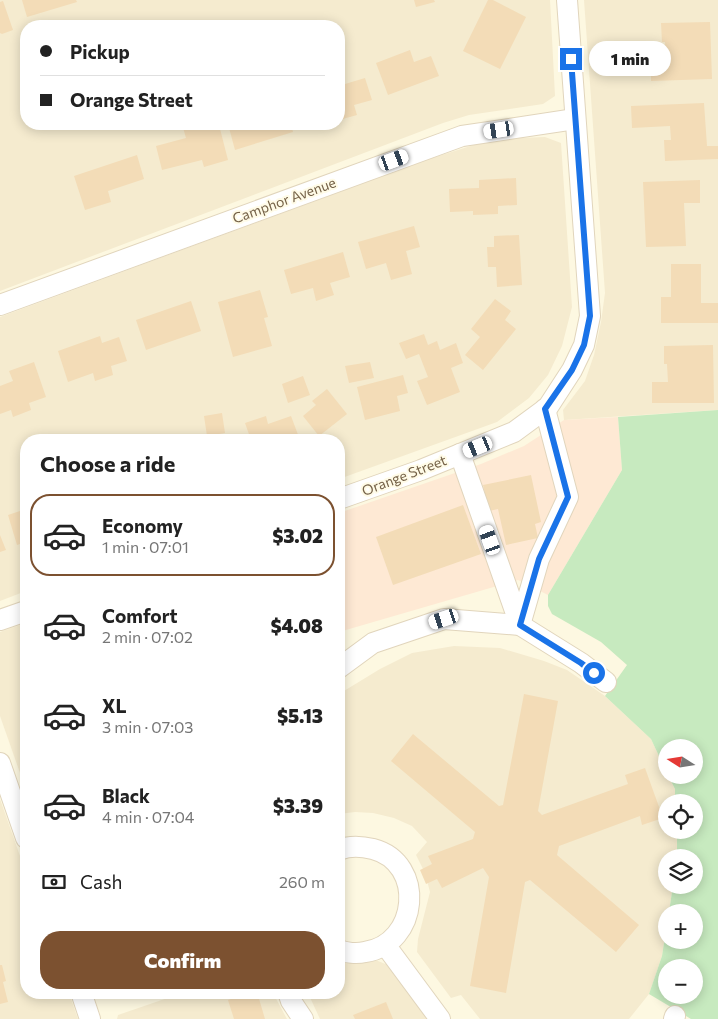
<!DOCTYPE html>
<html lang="en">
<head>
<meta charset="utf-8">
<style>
	body { margin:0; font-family:Commissioner,sans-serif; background:#f2f2f2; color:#222; height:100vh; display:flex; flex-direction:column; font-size:19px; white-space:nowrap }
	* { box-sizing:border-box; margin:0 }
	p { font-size:16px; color:#767676 }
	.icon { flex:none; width:28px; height:28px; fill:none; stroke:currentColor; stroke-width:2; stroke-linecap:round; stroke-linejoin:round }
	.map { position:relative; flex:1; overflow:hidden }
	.details { position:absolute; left:20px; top:434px; width:325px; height:565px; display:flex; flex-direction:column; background:#fff; border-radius:20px; box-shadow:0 2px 12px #0003 }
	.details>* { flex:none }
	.guide { position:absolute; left:20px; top:20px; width:325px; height:110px; border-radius:20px; box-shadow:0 2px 12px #0003; display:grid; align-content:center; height:110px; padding:0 20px; background:#fff }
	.needle { width:32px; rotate:282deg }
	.fabs { position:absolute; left:658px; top:739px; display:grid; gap:10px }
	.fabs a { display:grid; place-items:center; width:45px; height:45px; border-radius:50%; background:#fff; box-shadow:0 2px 12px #0003; font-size:25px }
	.end { position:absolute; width:22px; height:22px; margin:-11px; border:6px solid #1a73e8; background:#fff; box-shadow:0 0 0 2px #fff }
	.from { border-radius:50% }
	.bubble { position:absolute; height:35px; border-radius:18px; background:#fff; box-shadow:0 2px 12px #0003; font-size:16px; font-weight:800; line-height:35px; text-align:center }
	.car { position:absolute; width:15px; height:30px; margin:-15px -8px; border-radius:6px; box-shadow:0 0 4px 1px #0007; background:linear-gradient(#fff 24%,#345 0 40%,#fff 0 76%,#345 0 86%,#fff 0) }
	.guide b { display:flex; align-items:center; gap:18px; height:48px; font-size:19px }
	.guide b+b { border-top:1px solid #e0e0e0 }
	.guide i { width:12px; height:12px; background:#222 }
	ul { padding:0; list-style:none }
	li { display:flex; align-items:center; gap:15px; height:82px; margin:0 10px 8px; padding:0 10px; border:2px solid transparent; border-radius:20px }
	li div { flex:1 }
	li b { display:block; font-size:19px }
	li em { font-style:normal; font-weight:800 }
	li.on { border-color:#7c5130 }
	li>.icon { width:45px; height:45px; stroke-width:1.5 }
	h2 { padding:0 20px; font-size:22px; line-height:60px }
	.pay { display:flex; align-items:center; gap:12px; height:55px; padding:0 20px; font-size:19px }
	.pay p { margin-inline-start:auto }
	.action { display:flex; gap:10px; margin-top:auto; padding:10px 20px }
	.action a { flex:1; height:58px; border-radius:20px; background:#7c5130; color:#fff; font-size:20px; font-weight:800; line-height:58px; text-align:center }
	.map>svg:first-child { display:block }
	.residential { fill:#f5ebcf; fill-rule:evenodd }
	.commercial { fill:#fee9d4 }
	.green { fill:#c7eabf; fill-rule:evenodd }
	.building { fill:#f3dcb7 }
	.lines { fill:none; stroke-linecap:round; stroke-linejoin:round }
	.minor-casing { stroke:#e1d5bc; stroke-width:22 }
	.minor { stroke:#fff; stroke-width:20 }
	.route { stroke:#1a73e8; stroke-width:6 }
	.labels { text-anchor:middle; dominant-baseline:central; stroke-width:4; stroke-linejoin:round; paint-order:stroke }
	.street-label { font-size:14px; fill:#746147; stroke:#fffbe7 }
</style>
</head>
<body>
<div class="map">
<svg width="718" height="1019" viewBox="0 0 718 1019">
	<rect width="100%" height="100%" fill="#fdf8e1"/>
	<g class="residential">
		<path d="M0 0H550L555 96 543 104 469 115 443 123 0 291ZM26 26H339V124H26Z"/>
		<polygon points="584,0 718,0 718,410 564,420 563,410 585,381 594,355 601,322 605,293"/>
		<polygon points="545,137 561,143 572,307 562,346 548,375 529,398 497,422 339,479 339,440 26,440 26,591 0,601 0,317 429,159 493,139"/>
		<polygon points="26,623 26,790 0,716 0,632"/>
		<polygon points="454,646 500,648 544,661 567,670 605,696 651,739 666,771 666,775 668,775 675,789 675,802 666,802 666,830 677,830 678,855 677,857 666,858 666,885 673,885 669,912 666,912 666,930 662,956 649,994 629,1019 480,1019 461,995 451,998 417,952 418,939 430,892 425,873 416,855 427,842 412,826 394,818 373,813 355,812 339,814 339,694 380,669 412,653"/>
		<polygon points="0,799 26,873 26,992 69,993 78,1019 0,1019"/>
		<polygon points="339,956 363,961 378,961 393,967 430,1019 320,1019 308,993 339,992"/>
		<polygon points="185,992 273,993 287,1019 117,1019 118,1015"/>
	</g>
	<polygon class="commercial" points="618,417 622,470 548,595 518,580 339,632 339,513 481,464 524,446 564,420"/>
	<path class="green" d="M718 410V1019H691L649 994 662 956 666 930V940H694V912H669L673 885H694V858L677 857V830H694V802H675V789L668 775H694V748H666V771L651 739 605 696 627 665 601 642 552 614 548 606V595L622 470 618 417ZM666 968H694V995H666Z"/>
	<g class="building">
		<polygon points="22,0 76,0 77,2 27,17"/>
		<polygon points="414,0 434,0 435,2 416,7"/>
		<polygon points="488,0 493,0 526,17 500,69 463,51"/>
		<polygon points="3,1 13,30 2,34 0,33 0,2"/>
		<polygon points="710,22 712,79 651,81 651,60 666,59 665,42 662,42 661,23"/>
		<polygon points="410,50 414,62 431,56 439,76 388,95 376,63"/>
		<polygon points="342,72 345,84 365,78 372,100 354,105 357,115 339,120 339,73"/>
		<polygon points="704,103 707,146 718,146 718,159 665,161 664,140 671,140 670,126 632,128 631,106"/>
		<polygon points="182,124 206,124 208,128 219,125 228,160 204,167 202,160 162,170 156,146 186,138"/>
		<polygon points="228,124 291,124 293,132 235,150"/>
		<polygon points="137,155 144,179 108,191 111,202 85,210 74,176"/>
		<polygon points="516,178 517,205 498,206 498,214 473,215 473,211 450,212 449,189 479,188 479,180"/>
		<polygon points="700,180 700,203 684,203 686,246 646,247 643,182"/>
		<polygon points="414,226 420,247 406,251 412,274 391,280 386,263 366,269 358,242"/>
		<polygon points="519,235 522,285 497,287 496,267 488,267 487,247 494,247 494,236"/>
		<polygon points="343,252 350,277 330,283 334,295 316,301 313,288 291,294 284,270"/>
		<polygon points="671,264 701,264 701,303 718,303 718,323 661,323 661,297 671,297"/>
		<polygon points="260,290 268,317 264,318 272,346 233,357 218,302"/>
		<polygon points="495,299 511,311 505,320 516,329 483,370 465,355 480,337 471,329"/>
		<polygon points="191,301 201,331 146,350 136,320"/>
		<polygon points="424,334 428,345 437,341 440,350 456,343 463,363 451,368 460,392 427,405 417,381 428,377 419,354 406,359 399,343"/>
		<polygon points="100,336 102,343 119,337 127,361 111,366 113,375 95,381 93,373 68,382 58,351"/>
		<polygon points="713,345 714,403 652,403 652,382 668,382 667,364 664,364 664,346"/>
		<polygon points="34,362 46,397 29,403 31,410 13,417 11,410 0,414 0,386 13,381 9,371"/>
		<polygon points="370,362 374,378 349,383 345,366"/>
		<polygon points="403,375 408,393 397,396 400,411 365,420 357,387"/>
		<polygon points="303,376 310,395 288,403 282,384"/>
		<polygon points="327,389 347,414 319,436 303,416 316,405 312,401"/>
		<polygon points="222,413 225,433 207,436 204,416"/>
		<polygon points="266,416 268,424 291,416 300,440 251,440 245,423"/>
		<polygon points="531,475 541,522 535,524 538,538 506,545 498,509 489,511 483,485"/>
		<polygon points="463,505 481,554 393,585 376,537"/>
		<polygon points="26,509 26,542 17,545 8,515"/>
		<polygon points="0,535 6,550 0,552"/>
		<polygon points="524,694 558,701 538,811 542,815 628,784 625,775 645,768 663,818 642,825 640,816 559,846 557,855 639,925 616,952 530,880 525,882 506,993 470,986 489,877 483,868 442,888 437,879 426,884 420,870 432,864 428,856 473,839 475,832 391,761 413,734 499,806 503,805"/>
		<polygon points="0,965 2,965 6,981 3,982 8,1002 0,1004"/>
		<polygon points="251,992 257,992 265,1019 234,1019 228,1000"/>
		<polygon points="386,1002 393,1019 355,1019 353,1015"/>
	</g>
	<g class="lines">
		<defs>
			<g id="minor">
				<polyline points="0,305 462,136 575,119"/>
				<polyline points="460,454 520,625"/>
				<polyline points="339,499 421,470 514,432 548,407 572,370 584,345 590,316 567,0"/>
				<polyline points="0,620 26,611"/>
				<polyline points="520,625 539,559 568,497 545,409"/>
				<polyline points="339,668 373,643 444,619 520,625 581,663 606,682"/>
				<polyline points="0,763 26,838"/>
				<path d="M339 850C350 845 361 846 373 849 426 863 419 944 365 952 357 954 346 953 339 950"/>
				<polyline points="386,946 440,1019"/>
				<polyline points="81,992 90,1019"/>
				<polyline points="288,992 291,1001 303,1019"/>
				<polyline points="674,1019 675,1016"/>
			</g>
		</defs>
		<use href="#minor" class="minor-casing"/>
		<use href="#minor" class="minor"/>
	</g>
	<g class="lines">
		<polyline class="route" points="571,59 590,316 584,345 572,370 545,409 568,497 539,559 520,625 581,663 594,673"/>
	</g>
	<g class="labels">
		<g class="street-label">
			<text transform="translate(284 200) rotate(-20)">Camphor Avenue</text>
			<text transform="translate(404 475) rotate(-21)">Orange Street</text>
		</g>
	</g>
</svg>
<div class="fabs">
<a><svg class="needle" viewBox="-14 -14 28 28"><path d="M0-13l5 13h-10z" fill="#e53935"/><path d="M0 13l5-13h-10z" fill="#767676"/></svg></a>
<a><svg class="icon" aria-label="locate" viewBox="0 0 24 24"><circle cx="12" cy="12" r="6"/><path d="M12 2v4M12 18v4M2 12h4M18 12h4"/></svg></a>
<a><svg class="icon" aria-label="layers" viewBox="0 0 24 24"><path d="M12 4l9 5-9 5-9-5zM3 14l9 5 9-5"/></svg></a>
<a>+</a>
<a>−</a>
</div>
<i class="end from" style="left:594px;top:673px"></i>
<i class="end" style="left:571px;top:59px"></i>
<div class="bubble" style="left:589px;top:41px;width:82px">1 min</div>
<i class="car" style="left:499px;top:130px;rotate:261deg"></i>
<i class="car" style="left:394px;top:160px;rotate:70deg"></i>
<i class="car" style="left:478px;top:447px;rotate:248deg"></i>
<i class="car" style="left:490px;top:540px;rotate:340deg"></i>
<i class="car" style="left:444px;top:619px;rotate:252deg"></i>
<div class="guide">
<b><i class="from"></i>Pickup</b>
<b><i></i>Orange Street</b>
</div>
<section class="details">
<h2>Choose a ride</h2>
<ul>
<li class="on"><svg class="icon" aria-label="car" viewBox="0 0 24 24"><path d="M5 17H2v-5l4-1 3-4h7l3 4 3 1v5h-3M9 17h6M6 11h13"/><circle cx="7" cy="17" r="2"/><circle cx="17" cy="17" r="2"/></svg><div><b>Economy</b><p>1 min · 07:01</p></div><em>$3.02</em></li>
<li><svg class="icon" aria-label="car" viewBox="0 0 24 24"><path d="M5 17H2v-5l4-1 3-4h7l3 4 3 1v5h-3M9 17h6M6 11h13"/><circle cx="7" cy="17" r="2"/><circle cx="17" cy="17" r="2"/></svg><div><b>Comfort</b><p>2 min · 07:02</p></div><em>$4.08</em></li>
<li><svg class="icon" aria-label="car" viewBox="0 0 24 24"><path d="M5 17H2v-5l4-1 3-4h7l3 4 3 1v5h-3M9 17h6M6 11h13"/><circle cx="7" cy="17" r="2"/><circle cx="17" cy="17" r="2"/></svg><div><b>XL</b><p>3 min · 07:03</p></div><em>$5.13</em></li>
<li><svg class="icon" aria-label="car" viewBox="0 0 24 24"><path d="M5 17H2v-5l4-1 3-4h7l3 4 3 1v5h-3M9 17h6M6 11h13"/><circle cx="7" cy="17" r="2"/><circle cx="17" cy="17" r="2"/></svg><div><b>Black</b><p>4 min · 07:04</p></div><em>$3.39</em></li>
</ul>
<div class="pay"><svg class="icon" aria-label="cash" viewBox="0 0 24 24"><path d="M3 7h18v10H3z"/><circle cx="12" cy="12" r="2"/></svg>Cash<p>260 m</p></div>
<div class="action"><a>Confirm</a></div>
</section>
</div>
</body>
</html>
